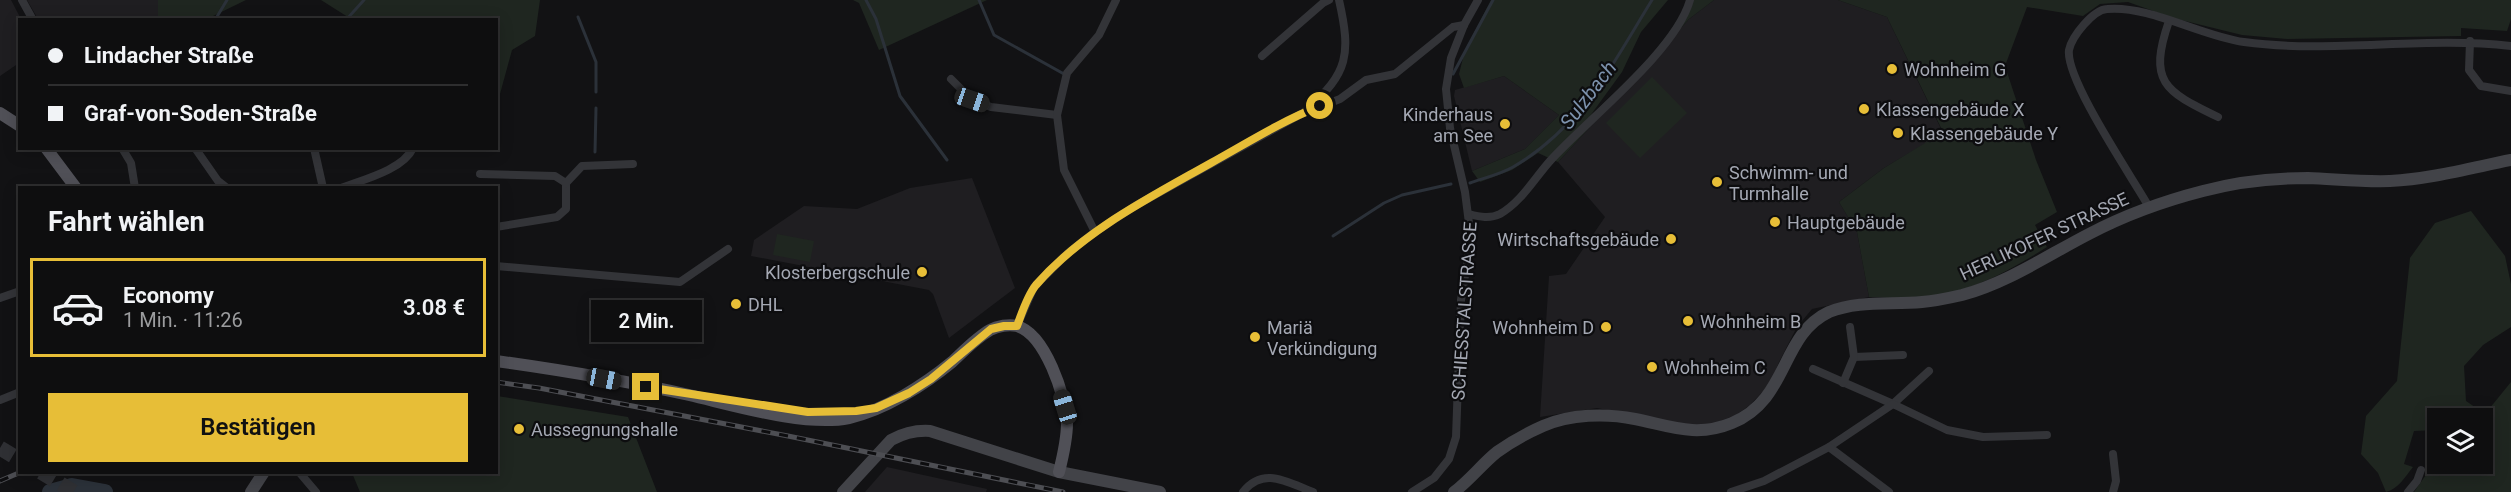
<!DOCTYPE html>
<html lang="de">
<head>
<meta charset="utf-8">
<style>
	body { margin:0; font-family:Roboto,sans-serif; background:#171718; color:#f1f3f6; height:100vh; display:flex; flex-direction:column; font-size:22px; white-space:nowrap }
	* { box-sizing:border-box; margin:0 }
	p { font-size:20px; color:#9b9c9e }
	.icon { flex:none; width:33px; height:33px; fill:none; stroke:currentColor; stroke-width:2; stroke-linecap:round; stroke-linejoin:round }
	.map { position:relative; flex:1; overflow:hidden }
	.sheet { position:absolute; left:18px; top:186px; width:480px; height:288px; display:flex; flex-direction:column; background:#0e0e0f; border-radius:0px; box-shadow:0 3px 15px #0003,0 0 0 2px #2e2e2f }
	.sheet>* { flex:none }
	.banner { position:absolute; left:18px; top:18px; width:480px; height:132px; border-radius:0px; box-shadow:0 3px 15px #0003,0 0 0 2px #2e2e2f; display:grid; align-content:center; height:132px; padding:0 30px; background:#0e0e0f }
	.fabs { position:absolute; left:2427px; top:408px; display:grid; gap:12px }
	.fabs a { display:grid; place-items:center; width:66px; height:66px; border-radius:0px; background:#0e0e0f; box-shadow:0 3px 15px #0003,0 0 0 2px #2e2e2f; font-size:30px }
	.end { position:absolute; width:27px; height:27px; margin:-14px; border:8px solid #e7be37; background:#111; box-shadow:0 0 0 3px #111 }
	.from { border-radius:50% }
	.bubble { position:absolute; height:42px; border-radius:0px; background:#0e0e0f; box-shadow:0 3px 15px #0003,0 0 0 2px #2e2e2f; font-size:20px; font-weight:600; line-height:42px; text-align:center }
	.car { position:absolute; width:18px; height:36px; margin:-18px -9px; border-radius:8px; box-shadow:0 0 4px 2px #0007; background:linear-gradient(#222 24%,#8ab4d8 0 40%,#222 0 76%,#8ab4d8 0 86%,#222 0) }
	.banner b { display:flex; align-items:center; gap:21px; height:57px; font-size:22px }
	.banner b+b { border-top:2px solid #2e2e2f }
	.banner i { width:15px; height:15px; background:#f1f3f6 }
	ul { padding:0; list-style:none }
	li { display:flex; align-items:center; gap:18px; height:99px; margin:0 12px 9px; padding:0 18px; border:3px solid transparent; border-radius:0px }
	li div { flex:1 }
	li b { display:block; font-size:22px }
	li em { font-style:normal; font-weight:600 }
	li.active { border-color:#e7be37 }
	li>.icon { width:54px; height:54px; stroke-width:1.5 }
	h2 { padding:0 30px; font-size:27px; line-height:72px }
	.cta { display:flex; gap:12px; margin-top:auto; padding:12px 30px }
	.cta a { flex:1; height:69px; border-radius:0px; background:#e7be37; color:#111; font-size:24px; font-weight:600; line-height:69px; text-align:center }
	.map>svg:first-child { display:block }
	.built { fill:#1f1e21 }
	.green { fill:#1f2620 }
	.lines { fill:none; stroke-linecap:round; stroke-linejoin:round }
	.stream { stroke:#2b3139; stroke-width:3 }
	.river { stroke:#2b3139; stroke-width:16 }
	.highway-tunnel { stroke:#2f3034; stroke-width:15; stroke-dasharray:15 8; stroke-linecap:butt }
	.street { stroke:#333438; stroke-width:8 }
	.secondary { stroke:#424348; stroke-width:12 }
	.primary { stroke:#505057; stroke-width:12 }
	.rail-casing { stroke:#4d4e53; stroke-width:5 }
	.rail { stroke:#0d0d0f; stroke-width:3; stroke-dasharray:9; stroke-linecap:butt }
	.route { stroke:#e7be37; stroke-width:8 }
	.poi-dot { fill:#e7be37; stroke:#0d0d0f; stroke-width:2 }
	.labels { text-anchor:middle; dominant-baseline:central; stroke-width:4.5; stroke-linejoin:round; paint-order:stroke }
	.poi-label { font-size:18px; fill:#a4a8b3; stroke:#0d0d0f; text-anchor:start }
	.street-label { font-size:18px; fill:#a4a8b3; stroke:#0d0d0f }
	.water-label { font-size:20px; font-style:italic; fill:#7d92ad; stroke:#0d0d0f }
</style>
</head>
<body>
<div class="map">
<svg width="2511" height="492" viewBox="0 0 2511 492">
	<rect width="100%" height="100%" fill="#121214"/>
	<g class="built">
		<polygon points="0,0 11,0 21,19 20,20 19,63 0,76"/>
		<polygon points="27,0 161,0 163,19 38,19"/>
		<polygon points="1714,0 1838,0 1887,17 1943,133 1884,168 1839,202 1857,232 1869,297 1812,309 1797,327 1779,362 1770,384 1750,405 1736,415 1715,423 1689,426 1597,408 1540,417 1549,276 1566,274 1605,217 1558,162 1689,19"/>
		<polygon points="1504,76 1559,115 1525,149 1472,171 1454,96 1455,90"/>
		<polygon points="972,178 1015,288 949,338 933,294 929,290 751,256 754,240 804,206 857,209 910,188"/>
		<polygon points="887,467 987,489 986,492 865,492"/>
	</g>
	<g class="green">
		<polygon points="158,0 246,0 207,19 158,19"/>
		<polygon points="321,0 540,0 535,36 512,50 497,105 496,20 351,19"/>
		<polygon points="853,0 987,0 879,50 859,3"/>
		<path d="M1491 0H1668L1641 32 1622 72 1590 116C1625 84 1669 43 1688 0H1714L1689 19 1558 162 1538 153 1512 170 1480 182 1472 171 1525 149 1559 115 1504 76 1464 88 1459 74 1465 50Z"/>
		<path d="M1838 0H2511V19L2507 31 2461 28V36L2287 39 2242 35 2173 18 2128 2 2100 4 2083 16 2027 7 2005 66 2036 160 2057 212 2035 225 2047 247C2009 271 1967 295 1920 298 1904 300 1886 297 1869 297L1857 232 1839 202 1884 168 1943 132 1887 17Z"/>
		<polygon points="1652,77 1687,113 1640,158 1606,123"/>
		<path d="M2471 211 2505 256 2511 284V327L2483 345 2464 366 2466 401 2485 414 2511 382V492H2414L2433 465 2437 461 2438 464H2482V418H2438L2437 430 2414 431 2404 464 2413 467C2405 477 2398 489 2386 492L2378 473 2361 454 2366 416 2397 381 2410 258 2435 223Z"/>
		<polygon points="777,234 814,241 810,262 773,255"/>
		<polygon points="497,396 628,417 657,492 360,492 352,473 496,472"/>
	</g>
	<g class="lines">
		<g class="stream">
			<polyline points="866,0 876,19 900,96 947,160"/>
			<polyline points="979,0 994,35 1064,74"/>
			<polyline points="578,17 596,62 596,92"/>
			<polyline points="215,20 227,0"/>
			<polyline points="346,20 364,0"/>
			<polyline points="1453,74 1493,0"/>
			<polyline points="595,152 596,108"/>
			<path d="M1470 183C1484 178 1501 174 1513 167 1581 128 1613 63 1652 0"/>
			<polyline points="1333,236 1384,203 1402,195 1451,184"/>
		</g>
		<polyline class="river" points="50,492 72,486 105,492"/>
		<g class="highway-tunnel">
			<polyline points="0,448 20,460"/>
			<polyline points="41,472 74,492"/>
		</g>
		<g class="street">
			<polyline points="22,0 33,20"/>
			<path d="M2169 21C2148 82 2164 91 2218 117"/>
			<polyline points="2470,41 2469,70 2481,86 2511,91"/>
			<polyline points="1262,56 1323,3 1329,0"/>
			<polyline points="951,79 972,100 991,107 1057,115"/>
			<path d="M1306 110C1349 73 1351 54 1339 0"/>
			<polyline points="122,148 131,163 135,188"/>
			<polyline points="195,148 218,181 227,188"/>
			<polyline points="314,148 323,188"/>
			<polyline points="480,174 555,176 566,183 566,209 557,217 496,227"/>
			<polyline points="566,183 582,166 633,164"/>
			<path d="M341 188C362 180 403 170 413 148"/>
			<path d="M2149 207C2132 177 2065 79 2069 50 2072 36 2093 10 2107 9 2149 5 2201 36 2244 42 2332 54 2422 36 2511 46"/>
			<path d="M1469 214C1480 217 1490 219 1500 214 1521 202 1534 179 1550 161 1588 119 1676 51 1690 0"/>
			<polyline points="1095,232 1064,170 1057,115 1067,73 1099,35 1116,0"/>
			<polyline points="496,266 680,282 728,249"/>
			<polyline points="0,298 20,291"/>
			<polyline points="1017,326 1034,287 1067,254 1095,232 1135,206 1301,114 1340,99 1366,80 1395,74 1453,27 1464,25"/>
			<polyline points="1854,357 1903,355"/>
			<polyline points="1813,369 1893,404 1929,371"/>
			<polyline points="1843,383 1854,357 1850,327"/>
			<polyline points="0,400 20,392"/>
			<polyline points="1829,447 1893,404 1947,430 1983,437 2047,435"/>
			<polyline points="299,472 316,492"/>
			<path d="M1243 492C1263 466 1287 482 1313 492"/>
			<polyline points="1412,492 1434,478 1449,459 1456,437 1461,300 1471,239 1465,192 1450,128 1446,89 1451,58 1464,25 1478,0"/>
			<polyline points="1731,492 1764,481 1829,447 1889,492"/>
			<polyline points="2113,492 2116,481 2113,454"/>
			<polyline points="2408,492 2417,481 2421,470"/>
		</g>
		<g class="secondary">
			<polyline points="251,492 264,472"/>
			<path d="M843 492 891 440C904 433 915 430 930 431L1059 472 1160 492"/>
			<path d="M1454 492C1470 480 1482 464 1497 452 1511 442 1527 433 1543 426 1570 414 1606 413 1635 419 1670 426 1696 438 1732 423 1789 400 1780 335 1829 312 1858 300 1891 305 1922 302 1935 301 1949 298 1962 295 2007 283 2048 255 2089 234 2125 215 2164 201 2203 191 2236 182 2275 178 2308 178 2335 179 2363 182 2390 181 2430 179 2471 168 2511 160"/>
		</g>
		<g class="primary">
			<polyline points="0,113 20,126"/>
			<polyline points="46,148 76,188"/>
			<path d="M496 361C561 370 626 381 689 395 733 405 805 427 849 418 885 410 924 385 952 362 964 351 976 338 990 330 997 326 1009 324 1017 326 1045 334 1066 396 1067 423 1067 439 1063 456 1059 472"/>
		</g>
		<defs>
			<g id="rail">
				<polyline points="496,382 539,388 788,436 1063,492"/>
				<polyline points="0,481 21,472"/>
			</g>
		</defs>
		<use href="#rail" class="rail-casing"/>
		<use href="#rail" class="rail"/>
	</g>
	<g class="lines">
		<path class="route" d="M646 387 808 412 856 411 876 408 909 393 931 379 991 329 1004 326H1017C1022 313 1027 296 1036 285 1083 231 1149 198 1211 163 1247 143 1282 121 1320 106"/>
	</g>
	<g class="poi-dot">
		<circle cx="1892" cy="69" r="6"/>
		<circle cx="1864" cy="109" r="6"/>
		<circle cx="1505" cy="124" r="6"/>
		<circle cx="1898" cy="133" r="6"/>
		<circle cx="1717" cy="182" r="6"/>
		<circle cx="1775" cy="222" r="6"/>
		<circle cx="1671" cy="239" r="6"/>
		<circle cx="922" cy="272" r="6"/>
		<circle cx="736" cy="304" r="6"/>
		<circle cx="1688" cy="321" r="6"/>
		<circle cx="1606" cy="327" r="6"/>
		<circle cx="1255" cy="337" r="6"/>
		<circle cx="1652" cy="367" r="6"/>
		<circle cx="519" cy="429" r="6"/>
	</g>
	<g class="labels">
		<g class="poi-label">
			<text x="1904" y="69">Wohnheim G</text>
			<text x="1876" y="109">Klassengebäude X</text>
			<text x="1493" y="114" text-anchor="end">Kinderhaus<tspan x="1493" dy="21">am See</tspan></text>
			<text x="1910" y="133">Klassengebäude Y</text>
			<text x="1729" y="172">Schwimm- und<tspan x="1729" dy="21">Turmhalle</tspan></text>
			<text x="1787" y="222">Hauptgebäude</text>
			<text x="1659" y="239" text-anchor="end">Wirtschaftsgebäude</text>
			<text x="910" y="272" text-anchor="end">Klosterbergschule</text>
			<text x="748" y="304">DHL</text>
			<text x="1700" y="321">Wohnheim B</text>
			<text x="1267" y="327">Mariä<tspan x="1267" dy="21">Verkündigung</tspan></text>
			<text x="1594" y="327" text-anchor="end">Wohnheim D</text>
			<text x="1664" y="367">Wohnheim C</text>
			<text x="531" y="429">Aussegnungshalle</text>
		</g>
		<g class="street-label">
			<text transform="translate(2044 236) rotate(-25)">HERLIKOFER STRASSE</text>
			<text transform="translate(1464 311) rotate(-86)">SCHIESSTALSTRASSE</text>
		</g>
		<g class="water-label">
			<text transform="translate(1588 95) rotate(-53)">Sulzbach</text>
		</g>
	</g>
</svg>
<div class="fabs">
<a><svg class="icon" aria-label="layers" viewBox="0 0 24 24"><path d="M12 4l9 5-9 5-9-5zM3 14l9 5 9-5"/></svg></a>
</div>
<i class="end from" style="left:1320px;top:106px"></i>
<i class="end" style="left:646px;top:387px"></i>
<div class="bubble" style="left:591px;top:300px;width:111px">2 Min.</div>
<i class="car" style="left:972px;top:100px;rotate:109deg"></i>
<i class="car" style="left:604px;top:379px;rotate:101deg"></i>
<i class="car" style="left:1065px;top:407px;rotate:343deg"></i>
<div class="banner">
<b><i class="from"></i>Lindacher Straße</b>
<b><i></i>Graf-von-Soden-Straße</b>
</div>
<section class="sheet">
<h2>Fahrt wählen</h2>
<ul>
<li class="active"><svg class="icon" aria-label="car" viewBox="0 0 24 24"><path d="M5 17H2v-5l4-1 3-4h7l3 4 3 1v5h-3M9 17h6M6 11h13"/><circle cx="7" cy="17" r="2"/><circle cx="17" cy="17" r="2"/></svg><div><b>Economy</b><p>1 Min. · 11:26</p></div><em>3.08 €</em></li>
</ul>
<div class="cta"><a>Bestätigen</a></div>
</section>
</div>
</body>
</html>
